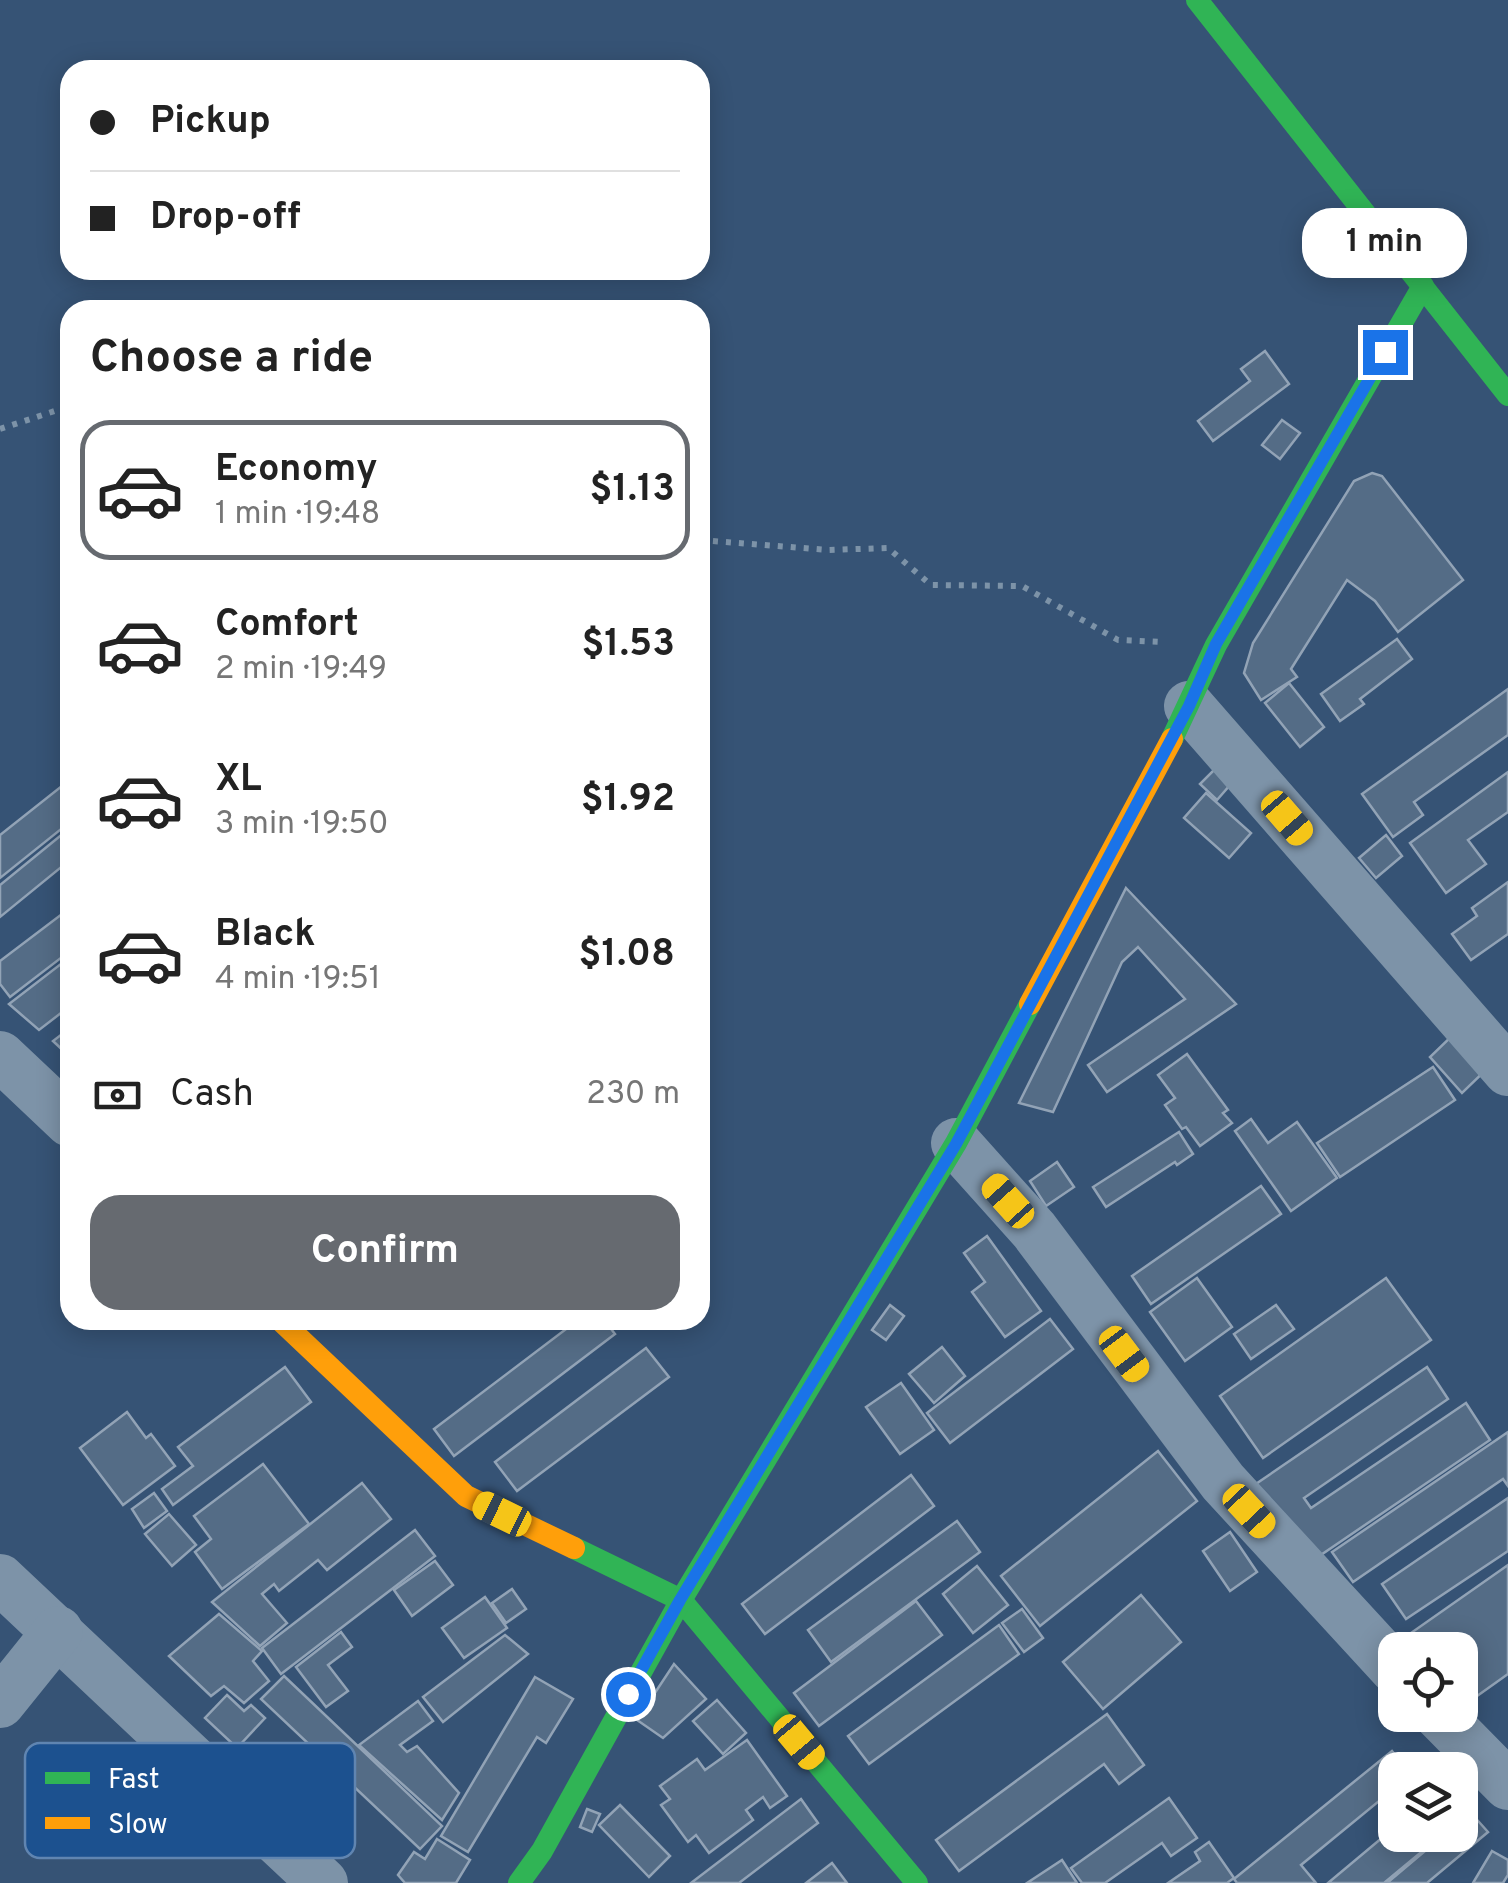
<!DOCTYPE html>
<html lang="en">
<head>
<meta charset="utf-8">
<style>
	body { margin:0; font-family:Overpass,sans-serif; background:#f6f6f6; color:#222; height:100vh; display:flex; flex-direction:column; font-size:38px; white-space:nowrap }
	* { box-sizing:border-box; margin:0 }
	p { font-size:32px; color:#767676 }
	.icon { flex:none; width:55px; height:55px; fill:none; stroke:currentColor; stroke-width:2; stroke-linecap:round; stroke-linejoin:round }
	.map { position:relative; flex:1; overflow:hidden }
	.sheet { position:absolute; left:60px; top:300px; width:650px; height:1030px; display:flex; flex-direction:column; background:#fff; border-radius:30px; box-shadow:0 5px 25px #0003 }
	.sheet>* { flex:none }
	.top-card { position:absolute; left:60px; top:60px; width:650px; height:220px; border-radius:30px; box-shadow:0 5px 25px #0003; display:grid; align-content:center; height:220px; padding:0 30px; background:#fff }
	.buttons { position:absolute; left:1378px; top:1632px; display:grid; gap:20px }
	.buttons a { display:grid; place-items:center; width:100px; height:100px; border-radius:20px; background:#fff; box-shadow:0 5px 25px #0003; font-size:50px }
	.end { position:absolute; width:45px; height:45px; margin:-22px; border:12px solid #1a73e8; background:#fff; box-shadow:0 0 0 5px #fff }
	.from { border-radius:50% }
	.bubble { position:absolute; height:70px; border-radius:30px; background:#fff; box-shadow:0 5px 25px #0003; font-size:32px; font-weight:700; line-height:70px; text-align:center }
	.car { position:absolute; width:30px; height:60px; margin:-30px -15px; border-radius:12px; box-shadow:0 0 8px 2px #0007; background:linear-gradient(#f5c518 24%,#345 0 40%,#f5c518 0 76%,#345 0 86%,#f5c518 0) }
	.top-card b { display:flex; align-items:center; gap:35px; height:95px; font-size:38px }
	.top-card b+b { border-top:2px solid #e0e0e0 }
	.top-card i { width:25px; height:25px; background:#222 }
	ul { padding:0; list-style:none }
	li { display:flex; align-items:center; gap:30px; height:140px; margin:0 20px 15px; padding:0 10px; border:5px solid transparent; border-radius:30px }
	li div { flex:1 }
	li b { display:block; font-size:38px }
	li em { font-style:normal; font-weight:700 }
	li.on { border-color:#666a70 }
	li>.icon { width:90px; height:90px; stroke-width:1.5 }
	h2 { padding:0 30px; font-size:45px; line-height:120px }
	.pay { display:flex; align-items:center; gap:25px; height:110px; padding:0 30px; font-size:38px }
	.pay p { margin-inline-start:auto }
	.cta { display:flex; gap:20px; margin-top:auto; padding:20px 30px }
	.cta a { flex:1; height:115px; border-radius:30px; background:#666a70; color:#fff; font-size:40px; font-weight:700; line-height:115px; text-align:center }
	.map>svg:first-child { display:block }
	.building { fill:#546c86; stroke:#92a3b6; stroke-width:2.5 }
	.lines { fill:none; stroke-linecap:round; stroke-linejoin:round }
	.path { stroke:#7d93a8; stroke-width:6; stroke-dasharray:5 8; stroke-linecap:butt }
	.street { stroke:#7d93a8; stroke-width:50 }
	.fast { stroke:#30b455; stroke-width:22 }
	.slow { stroke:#ff9f0a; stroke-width:22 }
	.route { stroke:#1a73e8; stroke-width:12 }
	.key { fill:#1c518f; stroke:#6085b1; stroke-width:2.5 }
	.key-label { font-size:28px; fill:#fff }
</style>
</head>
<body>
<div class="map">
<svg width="1508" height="1883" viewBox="0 0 1508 1883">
	<rect width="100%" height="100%" fill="#365375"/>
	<g class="building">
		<polygon points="1265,351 1289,384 1213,441 1198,421 1250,381 1241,369"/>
		<polygon points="1282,420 1300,433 1280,459 1262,445"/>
		<polygon points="1372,473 1382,476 1463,580 1398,632 1375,601 1347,580 1291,669 1297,677 1261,700 1244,673 1253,643 1354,481"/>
		<polygon points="1397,639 1412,659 1360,699 1364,704 1340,721 1321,694"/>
		<polygon points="1289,683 1324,727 1300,747 1265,703"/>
		<polygon points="1508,689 1508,735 1414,802 1423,815 1393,837 1362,794"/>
		<polygon points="1214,770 1230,785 1217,800 1200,784"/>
		<polygon points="1508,772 1508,812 1468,840 1486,864 1446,893 1410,843"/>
		<polygon points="67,782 70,786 70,822 0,878 0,835"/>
		<polygon points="1206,793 1251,833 1229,858 1184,818"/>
		<polygon points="70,828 70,860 0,917 0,885"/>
		<polygon points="1386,835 1402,856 1376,878 1359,858"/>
		<polygon points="1508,882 1508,934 1471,960 1452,934 1477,916 1472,908"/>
		<polygon points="1126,888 1236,1004 1107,1092 1088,1065 1185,999 1138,947 1122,962 1053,1112 1019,1103"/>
		<polygon points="70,908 70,951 10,997 0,984 0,961"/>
		<polygon points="70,957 70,1006 39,1030 9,1004"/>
		<polygon points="70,1028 70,1057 53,1041"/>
		<polygon points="1458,1030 1490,1066 1462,1093 1430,1057"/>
		<polygon points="1187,1054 1228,1110 1223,1113 1232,1123 1200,1146 1186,1127 1182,1129 1165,1105 1175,1098 1158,1075"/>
		<polygon points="1433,1067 1455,1100 1340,1177 1317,1143"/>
		<polygon points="1251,1119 1268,1143 1297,1122 1337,1178 1291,1211 1235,1131"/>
		<polygon points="1179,1132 1193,1154 1177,1165 1175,1162 1106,1207 1093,1187"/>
		<polygon points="1057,1162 1074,1187 1046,1206 1030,1181"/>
		<polygon points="1261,1186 1281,1214 1151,1304 1132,1276"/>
		<polygon points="987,1236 1041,1311 1005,1337 972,1292 985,1282 964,1253"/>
		<polygon points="1197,1278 1232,1327 1185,1361 1150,1312"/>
		<polygon points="1386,1278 1431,1340 1263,1458 1220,1396"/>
		<polygon points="890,1305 904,1316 886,1340 872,1330"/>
		<polygon points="1276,1305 1294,1329 1251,1359 1234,1334"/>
		<polygon points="1050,1319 1073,1349 950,1443 927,1413"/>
		<polygon points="578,1320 604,1320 615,1334 454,1456 434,1429"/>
		<polygon points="942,1347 965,1376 934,1403 909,1374"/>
		<polygon points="646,1348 669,1377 517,1491 495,1462"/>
		<polygon points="285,1367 311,1402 173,1505 162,1489 193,1466 178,1447"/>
		<polygon points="1427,1367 1448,1399 1304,1498 1311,1508 1466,1403 1490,1440 1309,1563 1247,1490"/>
		<polygon points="901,1383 934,1430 900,1454 866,1407"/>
		<polygon points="127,1412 146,1438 151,1434 175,1466 123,1505 80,1448"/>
		<polygon points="1508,1432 1508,1486 1503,1479 1353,1582 1332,1552"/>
		<polygon points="1158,1451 1197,1501 1040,1626 1001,1576"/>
		<polygon points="263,1464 309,1524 222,1589 195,1552 211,1539 194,1516"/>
		<polygon points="911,1475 934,1506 765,1634 742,1604"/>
		<polygon points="362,1483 391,1519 327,1570 318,1560 279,1591 274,1584 262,1594 287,1623 260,1646 212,1602"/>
		<polygon points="154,1493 167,1511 144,1528 132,1509"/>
		<polygon points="1508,1498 1508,1551 1406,1619 1382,1584"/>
		<polygon points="169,1514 196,1545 172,1566 145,1534"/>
		<polygon points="957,1521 980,1552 831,1662 808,1630"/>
		<polygon points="415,1530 435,1556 281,1674 262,1648"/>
		<polygon points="1230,1532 1257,1572 1230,1591 1203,1551"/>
		<polygon points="435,1561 453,1585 412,1616 394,1590"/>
		<polygon points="1508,1565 1508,1674 1463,1706 1460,1702 1460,1650 1423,1650 1411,1633"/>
		<polygon points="977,1566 1008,1605 973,1633 943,1594"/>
		<polygon points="512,1589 526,1609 506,1623 492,1603"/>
		<polygon points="1141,1595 1181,1642 1103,1709 1063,1662"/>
		<polygon points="485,1597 507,1628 464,1658 442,1628"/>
		<polygon points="916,1601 942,1635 819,1726 794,1693"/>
		<polygon points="1022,1609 1043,1638 1024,1652 1002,1623"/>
		<polygon points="219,1614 262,1651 253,1661 269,1681 244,1703 224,1686 211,1696 169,1656"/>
		<polygon points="999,1625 1019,1654 869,1764 848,1736"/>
		<polygon points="341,1632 352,1647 328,1665 348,1691 326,1707 296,1667"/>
		<polygon points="505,1635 528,1654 443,1722 423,1697"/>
		<polygon points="674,1664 706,1699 663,1738 637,1720"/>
		<polygon points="284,1676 442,1826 420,1849 261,1699"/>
		<polygon points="535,1677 573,1699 546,1743 537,1737 468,1852 441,1836"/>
		<polygon points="227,1695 244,1711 251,1705 265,1718 237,1748 205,1718"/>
		<polygon points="717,1700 746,1733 723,1754 693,1721"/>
		<polygon points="418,1701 433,1721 400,1745 407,1752 417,1746 459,1793 442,1820 359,1745"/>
		<polygon points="1107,1714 1144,1765 1119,1784 1104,1764 959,1871 936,1840"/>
		<polygon points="747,1740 787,1796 770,1808 763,1797 746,1810 753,1820 709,1853 696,1835 688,1842 661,1805 670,1799 660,1786 697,1759 705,1770"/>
		<polygon points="1392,1751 1407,1770 1395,1770 1395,1788 1301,1865 1316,1883 1237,1883 1234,1879"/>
		<polygon points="1169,1798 1197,1838 1171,1856 1162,1843 1105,1883 1082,1883 1071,1868"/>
		<polygon points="801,1799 818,1823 739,1883 691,1883"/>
		<polygon points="620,1805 670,1856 649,1877 599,1825"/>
		<polygon points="587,1809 600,1814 592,1832 580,1827"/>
		<polygon points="1471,1813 1488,1832 1427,1883 1387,1883 1444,1835 1460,1835 1460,1822"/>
		<polygon points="1395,1827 1395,1835 1433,1835 1437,1839 1384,1883 1328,1883"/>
		<polygon points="437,1839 470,1860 456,1883 405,1883 398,1875 414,1852 425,1859"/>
		<polygon points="1209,1842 1234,1878 1227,1883 1168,1883 1200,1861 1195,1852"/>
		<polygon points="1492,1851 1508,1860 1508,1875 1503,1883 1473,1883"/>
		<polygon points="1062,1860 1077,1883 1027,1883"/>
		<polygon points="832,1863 847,1883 806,1883"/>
	</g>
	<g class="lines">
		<g class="path">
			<polyline points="0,429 70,406"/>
			<polyline points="700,540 829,550 888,548 931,585 1022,586 1118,640 1165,642"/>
		</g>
		<g class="street">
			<polyline points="1189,706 1508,1071"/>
			<polyline points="0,1056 70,1122"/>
			<polyline points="956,1143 1034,1230 1223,1482 1395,1669"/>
			<polyline points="0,1579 323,1883"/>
			<polyline points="0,1703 58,1631"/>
			<polyline points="1439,1715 1508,1785"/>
		</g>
		<g class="fast">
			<polyline points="1197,0 1508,395"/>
			<polyline points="1172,739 1216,645 1423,286"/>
			<polyline points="574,1548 681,1600 917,1883"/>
			<polyline points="519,1883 542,1851 681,1600 956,1143 1030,1004"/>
		</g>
		<g class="slow">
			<polyline points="1030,1004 1172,739"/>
			<polyline points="280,1320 466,1496 574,1548"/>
		</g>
	</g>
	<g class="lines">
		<polyline class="route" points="628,1694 680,1600 956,1144 1189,706 1216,644 1385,352"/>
	</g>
	<rect x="25" y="1743" width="330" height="115" rx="15" class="key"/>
	<rect x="45" y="1772" width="45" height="12" fill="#30b455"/>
	<rect x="45" y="1817" width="45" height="12" fill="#ff9f0a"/>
	<g class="key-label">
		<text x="108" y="1788">Fast</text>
		<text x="108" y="1833">Slow</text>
	</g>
</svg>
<div class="buttons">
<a><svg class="icon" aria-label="locate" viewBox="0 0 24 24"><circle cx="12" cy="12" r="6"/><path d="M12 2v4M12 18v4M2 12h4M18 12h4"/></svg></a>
<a><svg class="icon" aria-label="layers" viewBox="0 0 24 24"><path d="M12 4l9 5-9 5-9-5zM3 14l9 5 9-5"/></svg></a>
</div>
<i class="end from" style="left:628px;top:1694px"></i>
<i class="end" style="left:1385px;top:352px"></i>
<div class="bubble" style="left:1302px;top:208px;width:165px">1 min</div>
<i class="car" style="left:1287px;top:818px;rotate:139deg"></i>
<i class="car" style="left:1008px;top:1201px;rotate:318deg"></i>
<i class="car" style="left:1124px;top:1354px;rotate:143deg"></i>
<i class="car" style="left:1249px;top:1511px;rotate:137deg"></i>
<i class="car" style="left:502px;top:1514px;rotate:296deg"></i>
<i class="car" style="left:799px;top:1742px;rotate:140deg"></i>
<div class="top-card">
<b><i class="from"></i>Pickup</b>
<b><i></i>Drop-off</b>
</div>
<section class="sheet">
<h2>Choose a ride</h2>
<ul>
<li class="on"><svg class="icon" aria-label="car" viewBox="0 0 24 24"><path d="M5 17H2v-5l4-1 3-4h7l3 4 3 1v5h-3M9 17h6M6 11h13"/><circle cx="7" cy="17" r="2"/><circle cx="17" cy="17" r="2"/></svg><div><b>Economy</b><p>1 min · 19:48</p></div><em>$1.13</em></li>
<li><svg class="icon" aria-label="car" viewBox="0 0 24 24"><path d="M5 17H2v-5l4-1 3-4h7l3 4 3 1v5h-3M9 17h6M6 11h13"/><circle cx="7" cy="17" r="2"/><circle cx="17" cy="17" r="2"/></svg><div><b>Comfort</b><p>2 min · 19:49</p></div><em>$1.53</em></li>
<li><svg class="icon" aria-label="car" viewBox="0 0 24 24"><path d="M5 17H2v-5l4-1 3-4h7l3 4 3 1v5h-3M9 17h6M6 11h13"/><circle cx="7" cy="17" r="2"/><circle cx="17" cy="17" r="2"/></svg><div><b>XL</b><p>3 min · 19:50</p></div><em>$1.92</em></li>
<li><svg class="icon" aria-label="car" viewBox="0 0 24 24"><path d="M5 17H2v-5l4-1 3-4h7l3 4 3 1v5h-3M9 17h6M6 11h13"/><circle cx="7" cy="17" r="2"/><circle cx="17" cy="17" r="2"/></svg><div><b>Black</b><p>4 min · 19:51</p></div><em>$1.08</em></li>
</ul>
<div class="pay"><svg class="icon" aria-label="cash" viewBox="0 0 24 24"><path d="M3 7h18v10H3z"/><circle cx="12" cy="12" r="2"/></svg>Cash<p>230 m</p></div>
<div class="cta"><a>Confirm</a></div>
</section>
</div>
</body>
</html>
